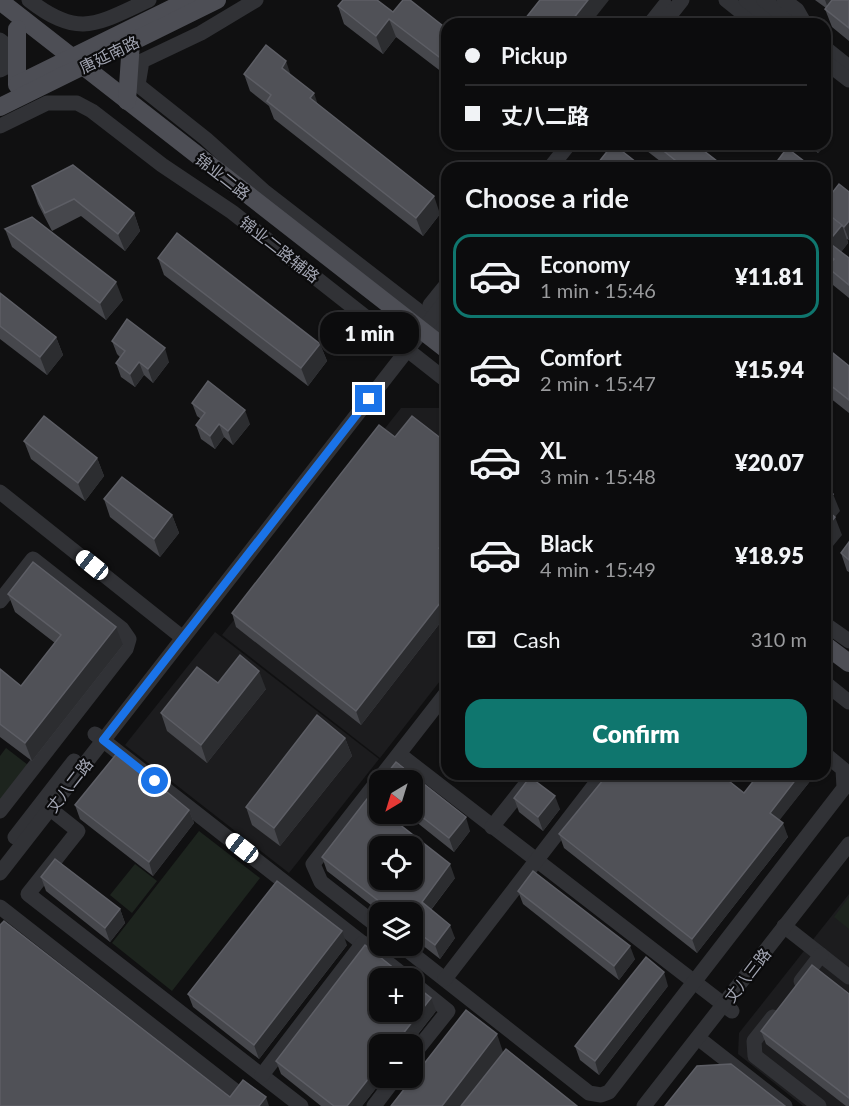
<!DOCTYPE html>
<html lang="en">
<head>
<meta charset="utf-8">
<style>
	body { margin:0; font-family:Lato,"Noto Sans SC",sans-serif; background:#1a1a1b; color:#f1f3f6; height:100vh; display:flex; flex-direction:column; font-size:22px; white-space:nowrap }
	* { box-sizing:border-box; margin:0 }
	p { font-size:20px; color:#9a9b9d }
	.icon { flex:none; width:33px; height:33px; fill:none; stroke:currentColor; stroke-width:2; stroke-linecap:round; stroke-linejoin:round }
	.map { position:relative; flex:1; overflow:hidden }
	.side { position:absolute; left:441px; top:162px; width:390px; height:618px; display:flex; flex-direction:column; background:#0c0c0d; border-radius:18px; box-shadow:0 2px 4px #0004,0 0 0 2px #2c2c2e }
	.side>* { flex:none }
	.guide { position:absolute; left:441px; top:18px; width:390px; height:132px; border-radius:18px; box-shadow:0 2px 4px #0004,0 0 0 2px #2c2c2e; display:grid; align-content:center; height:132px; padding:0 24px; background:#0c0c0d }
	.needle { width:39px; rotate:218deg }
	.buttons { position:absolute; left:369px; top:770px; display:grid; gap:12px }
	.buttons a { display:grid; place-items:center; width:54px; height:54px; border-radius:12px; background:#0c0c0d; box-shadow:0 2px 4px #0004,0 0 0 2px #2c2c2e; font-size:30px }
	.end { position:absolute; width:27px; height:27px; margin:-14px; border:8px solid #1a73e8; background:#fff; box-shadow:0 0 0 3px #fff }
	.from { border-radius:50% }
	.bubble { position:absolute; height:42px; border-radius:18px; background:#0c0c0d; box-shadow:0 2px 4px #0004,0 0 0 2px #2c2c2e; font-size:20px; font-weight:800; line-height:42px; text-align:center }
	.car { position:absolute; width:18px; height:36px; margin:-18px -9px; border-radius:8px; box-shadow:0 0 4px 2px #0007; background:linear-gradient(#fff 24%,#345 0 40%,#fff 0 76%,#345 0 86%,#fff 0) }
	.guide b { display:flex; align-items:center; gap:21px; height:57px; font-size:22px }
	.guide b+b { border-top:2px solid #2c2c2e }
	.guide i { width:15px; height:15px; background:#f1f3f6 }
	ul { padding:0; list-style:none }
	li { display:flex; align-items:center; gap:18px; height:84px; margin:0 12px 9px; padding:0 12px; border:3px solid transparent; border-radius:18px }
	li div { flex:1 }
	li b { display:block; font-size:22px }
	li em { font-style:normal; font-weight:800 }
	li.selected { border-color:#0f766e }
	li>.icon { width:54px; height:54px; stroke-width:1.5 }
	h2 { padding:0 24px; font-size:27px; line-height:72px }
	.pay { display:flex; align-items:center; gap:15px; height:66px; padding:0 24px; font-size:22px }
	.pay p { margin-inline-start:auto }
	.button { display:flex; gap:12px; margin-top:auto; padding:12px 24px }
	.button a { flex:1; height:69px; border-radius:18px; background:#0f766e; color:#fff; font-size:24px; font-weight:800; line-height:69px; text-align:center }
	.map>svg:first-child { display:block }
	.built { fill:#1c1c1e }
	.green { fill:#1d241e }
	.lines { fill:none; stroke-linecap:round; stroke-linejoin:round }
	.minor { stroke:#313236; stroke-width:15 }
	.major { stroke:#4d4e55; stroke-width:18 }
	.wall { fill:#46474c }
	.shaded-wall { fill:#2c2d30 }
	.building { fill:#505157; stroke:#5d5e65; stroke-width:1.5; fill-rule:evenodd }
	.route { stroke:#1a73e8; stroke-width:8 }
	.labels { text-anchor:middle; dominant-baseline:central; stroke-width:4.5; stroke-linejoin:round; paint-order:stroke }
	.street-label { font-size:16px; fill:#a2a5b2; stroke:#0b0b0c }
</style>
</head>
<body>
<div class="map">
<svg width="849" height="1106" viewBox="0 0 849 1106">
	<rect width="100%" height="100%" fill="#101011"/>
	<g class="built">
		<polygon points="401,408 447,408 447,672 380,758 222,635"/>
		<polygon points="215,632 379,759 289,873 125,745"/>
		<polygon points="849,894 849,1106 803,1106 738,1054 739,1033"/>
	</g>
	<g class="green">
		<polygon points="6,748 28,765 0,802 0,756"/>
		<polygon points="199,831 260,878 172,991 112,943"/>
		<polygon points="135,864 157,881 132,913 110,895"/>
		<polygon points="849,897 849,929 834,917"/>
	</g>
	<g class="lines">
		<g class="minor">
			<path d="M29 0C79 39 97 24 149 0"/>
			<polyline points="256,0 201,33 142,61 138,85 206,139 265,192 447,333"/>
			<polyline points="726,0 756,24"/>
			<polyline points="746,0 777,24"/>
			<polyline points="764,0 794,24"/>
			<polyline points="784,0 797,10 805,24"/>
			<polyline points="650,24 665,5"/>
			<polyline points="663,24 682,0"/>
			<polyline points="0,40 5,44 6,67 0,70"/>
			<polyline points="825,48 849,67"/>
			<polyline points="827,63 849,80"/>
			<polyline points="0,126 47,103 77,103 92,111 162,165 232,212 447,381"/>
			<polyline points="550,168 569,144"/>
			<polyline points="430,305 447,284"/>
			<polyline points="0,492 183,638"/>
			<polyline points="0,601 33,559 122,629 129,639 126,649 0,811"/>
			<polyline points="825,624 849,641"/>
			<polyline points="825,683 849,702"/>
			<polyline points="95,734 407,978"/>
			<polyline points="399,754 732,1011"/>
			<polyline points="44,804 78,831 28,894 301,1106"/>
			<polyline points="492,827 534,774"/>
			<polyline points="15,837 74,761"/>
			<polyline points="0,873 447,299"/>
			<polyline points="0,907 243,1097"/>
			<polyline points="784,926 849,977"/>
			<polyline points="380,928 321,882 313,864 447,692"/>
			<polyline points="401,945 589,1093 601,1095 609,1092 844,788 843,769 825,754"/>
			<polyline points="445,979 603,774"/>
			<polyline points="801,981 821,955"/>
			<polyline points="412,982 448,1011 412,1056"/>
			<polyline points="773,1017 754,1041 755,1056 819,1106"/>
			<polyline points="698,1038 785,1106"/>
			<polyline points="262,1075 363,943"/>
			<polyline points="374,1106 396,1077"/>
			<polyline points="644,1106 849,844"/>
		</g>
		<g class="major">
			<polyline points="0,1 447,350"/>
			<polyline points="17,29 17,85"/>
			<polyline points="18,84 189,0"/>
			<polyline points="127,101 131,42"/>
			<polyline points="0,107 217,0"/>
			<polyline points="825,645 849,663"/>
		</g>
	</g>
	<g class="wall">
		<polygon points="815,0 849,0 849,41 832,27 825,9 826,8"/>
		<polygon points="338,6 393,12 447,29 447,76 396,37 383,54 344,24"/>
		<polygon points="244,74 291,75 318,105 440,214 423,236 274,119 269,106 250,91"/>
		<polygon points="825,142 826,144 818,153 807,144 825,144"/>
		<polygon points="638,144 695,144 726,168 669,168"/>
		<polygon points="839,184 849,240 847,239 848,243 841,252 849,258 849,298 833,285 827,267 828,266 825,264 825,202"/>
		<polygon points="32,186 134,213 140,231 125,251 81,216 52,231 38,204"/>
		<polygon points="5,229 123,300 106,320 12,247"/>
		<polygon points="158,258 320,344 327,361 308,386 164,275"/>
		<polygon points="0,293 56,337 63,355 47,375 0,339"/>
		<polygon points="112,341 169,362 153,383 144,375 135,387 121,377 116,363 120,357 117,354"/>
		<polygon points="825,354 849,366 849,413 825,394"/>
		<polygon points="192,403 250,424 233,445 224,437 215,449 201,439 196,425 201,419 197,416"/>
		<polygon points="395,437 447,443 447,614 361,725 236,627 232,613"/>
		<polygon points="24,441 97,458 104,476 85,501 31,459"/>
		<polygon points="104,499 172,515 179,533 160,557 110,517"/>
		<polygon points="849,542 849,572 847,571 841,553"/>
		<polygon points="8,594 123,645 32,761 0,737 0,669 21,686 55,643 15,612"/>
		<polygon points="218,683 266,689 207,763 167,731 161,713"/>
		<polygon points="345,738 352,756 280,846 252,825 246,807"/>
		<polygon points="757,774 808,774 811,780 779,820 788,837 697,953 564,848 559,834 744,793 758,775"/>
		<polygon points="412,780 470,831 454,852 405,813 412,813"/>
		<polygon points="514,798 560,809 543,831 519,812"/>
		<polygon points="75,805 189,810 194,823 153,876 80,819"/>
		<polygon points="322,857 455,878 431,910 455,938 440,959 412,937 412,912 380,912 327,871"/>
		<polygon points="41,877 120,909 125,923 110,942 46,891"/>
		<polygon points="518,891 635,959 619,980 523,904"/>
		<polygon points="347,945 259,1059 193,1007 188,994"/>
		<polygon points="668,986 599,1075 580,1060 575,1046"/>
		<polygon points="849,994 849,1106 846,1106 766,1044 761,1031"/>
		<polygon points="436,1011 362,1106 321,1106 281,1074 276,1061"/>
	</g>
	<g class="shaded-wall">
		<polygon points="588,0 609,0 590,24 569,24"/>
		<polygon points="825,0 838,0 829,11"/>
		<polygon points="389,19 396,37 383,54 376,36"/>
		<polygon points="286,61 292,79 282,68"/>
		<polygon points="314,93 320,111 310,98"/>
		<polygon points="825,112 828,120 825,123"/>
		<polygon points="825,142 826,144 818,153 815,144 825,144"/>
		<polygon points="636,162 638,168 631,168"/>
		<polygon points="434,196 440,214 423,236 416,218"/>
		<polygon points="134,213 140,231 125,251 118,234"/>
		<polygon points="849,221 849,240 844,227"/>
		<polygon points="842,225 848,243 835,260 828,242"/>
		<polygon points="116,282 123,300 106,320 100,303"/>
		<polygon points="56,337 63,355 47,375 40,357"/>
		<polygon points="320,344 327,361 308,386 301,368"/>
		<polygon points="165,348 169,362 153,383 148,369"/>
		<polygon points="139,362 144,375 135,387 130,374"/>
		<polygon points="245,410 250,424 233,445 228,431"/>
		<polygon points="219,424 224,437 215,449 210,436"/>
		<polygon points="97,458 104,476 85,501 78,483"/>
		<polygon points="833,494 840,511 835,517 842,535 828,552 825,544 825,504"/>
		<polygon points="172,515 179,533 160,557 154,539"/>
		<polygon points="447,538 447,558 439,548"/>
		<polygon points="447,594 447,614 361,725 356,711"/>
		<polygon points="116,627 123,645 32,761 25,743"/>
		<polygon points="259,671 266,689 207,763 201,745"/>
		<polygon points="345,738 352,756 280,846 274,828"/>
		<polygon points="800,774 808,774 811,780 775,826 770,813"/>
		<polygon points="555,796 560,809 543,831 538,817"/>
		<polygon points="189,810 194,823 153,876 149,862"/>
		<polygon points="466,817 470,831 454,852 449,838"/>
		<polygon points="783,823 788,837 697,953 692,939"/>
		<polygon points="450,864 455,878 426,916 422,902"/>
		<polygon points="120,909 125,923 110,942 105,928"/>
		<polygon points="450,925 455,938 440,959 435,945"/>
		<polygon points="342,931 347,945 259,1059 254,1045"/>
		<polygon points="630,946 635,959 619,980 614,966"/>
		<polygon points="664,972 668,986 599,1075 595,1061"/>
		<polygon points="431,998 436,1011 410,1044 395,1044"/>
		<polygon points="497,1034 503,1052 462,1106 442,1106"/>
		<polygon points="380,1064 380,1077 385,1077 362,1106 347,1106"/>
		<polygon points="266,1097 269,1106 259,1106"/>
	</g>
	<g class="building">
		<polygon points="343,0 377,0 393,12 403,0 410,0 447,29 447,63 389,19 376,36 338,6"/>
		<polygon points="540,0 588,0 569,24 521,24"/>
		<polygon points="832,0 849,0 849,28 825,9"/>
		<polygon points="266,45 286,61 282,68 314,93 310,98 434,196 416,218 267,101 271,95 244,74"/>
		<polygon points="613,144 636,162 631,168 594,168"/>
		<polygon points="655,144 695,144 726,168 685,168"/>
		<polygon points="787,148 813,168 772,168"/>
		<polygon points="73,165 134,213 118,234 74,199 45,213 32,186"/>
		<polygon points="839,184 849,192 849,221 844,227 825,212 825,202"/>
		<polygon points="829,215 842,225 828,242 849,258 849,285 827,267 834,259 825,252 825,220"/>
		<polygon points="32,217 116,282 100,303 5,229"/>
		<polygon points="177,233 320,344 301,368 158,258"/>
		<polygon points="0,293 56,337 40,357 0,326"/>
		<polygon points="127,319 165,348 148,369 139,362 130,374 116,363 125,351 112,341"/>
		<polygon points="828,349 849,366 849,400 825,381 825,354"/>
		<polygon points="208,381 245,410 228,431 219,424 210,436 196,425 205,413 192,403"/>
		<polygon points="44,416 97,458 78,483 24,441"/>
		<polygon points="412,416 447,443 447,538 439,548 447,554 447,594 356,711 232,613 379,425 395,437"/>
		<polygon points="122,477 172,515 154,539 104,499"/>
		<polygon points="825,487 833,494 825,504"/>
		<polygon points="825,509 835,517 825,529"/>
		<polygon points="849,542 849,560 841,553"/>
		<polygon points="33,562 116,627 25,743 0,724 0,669 21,686 61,635 8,594"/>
		<polygon points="240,655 259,671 201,745 161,713 197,667 218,683"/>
		<polygon points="317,715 345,738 274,828 246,807"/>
		<polygon points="118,752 189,810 149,862 75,805"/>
		<polygon points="396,762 466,817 449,838 412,809 412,780 382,780"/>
		<polygon points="608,774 720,774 744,793 759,774 800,774 770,813 783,823 692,939 559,834"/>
		<polygon points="530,777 555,796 538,817 514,798"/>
		<path d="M367 799 380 808V813H385L450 864 422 902 450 925 435 945 412 928V912H393L322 857ZM380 846H412V879H380Z"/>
		<polygon points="55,859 120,909 105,928 41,877"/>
		<polygon points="533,871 630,946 614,966 518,891"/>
		<polygon points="277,881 342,931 254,1045 188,994"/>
		<polygon points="4,921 230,1097 243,1080 266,1097 259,1106 0,1106 0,925"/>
		<polygon points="365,945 406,978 380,978 380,1011 412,1011 412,983 431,998 395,1044 380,1044 380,1064 347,1106 334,1106 276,1061"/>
		<polygon points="646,957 664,972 595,1061 575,1046"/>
		<polygon points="812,965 849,994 849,1098 761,1031"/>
		<polygon points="466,1010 497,1034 442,1106 391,1106"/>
		<polygon points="506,1049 577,1106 461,1106"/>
		<polygon points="731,1064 785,1106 665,1106 697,1066"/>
	</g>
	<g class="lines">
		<polyline class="route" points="155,781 103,740 369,399"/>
	</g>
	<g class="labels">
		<g class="street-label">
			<text transform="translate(109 54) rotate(-26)">唐延南路</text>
			<text transform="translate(223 176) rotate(38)">锦业二路</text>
			<text transform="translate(280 249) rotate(38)">锦业二路辅路</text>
			<text transform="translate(69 785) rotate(-52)">丈八二路</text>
			<text transform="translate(747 975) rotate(-52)">丈八三路</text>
		</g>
	</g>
</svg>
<div class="buttons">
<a><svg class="needle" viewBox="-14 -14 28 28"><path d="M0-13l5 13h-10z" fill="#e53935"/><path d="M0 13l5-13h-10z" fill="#9a9b9d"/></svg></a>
<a><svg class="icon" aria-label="locate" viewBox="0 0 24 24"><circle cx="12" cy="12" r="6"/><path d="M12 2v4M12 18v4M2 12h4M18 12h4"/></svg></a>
<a><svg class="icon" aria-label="layers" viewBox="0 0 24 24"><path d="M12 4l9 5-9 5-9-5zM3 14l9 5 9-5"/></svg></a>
<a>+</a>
<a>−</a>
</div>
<i class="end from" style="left:155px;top:781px"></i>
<i class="end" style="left:369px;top:399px"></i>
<div class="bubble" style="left:320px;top:312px;width:99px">1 min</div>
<i class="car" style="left:92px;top:565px;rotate:309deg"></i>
<i class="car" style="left:242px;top:848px;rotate:308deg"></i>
<div class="guide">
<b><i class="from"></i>Pickup</b>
<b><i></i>丈八二路</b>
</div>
<section class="side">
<h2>Choose a ride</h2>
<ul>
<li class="selected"><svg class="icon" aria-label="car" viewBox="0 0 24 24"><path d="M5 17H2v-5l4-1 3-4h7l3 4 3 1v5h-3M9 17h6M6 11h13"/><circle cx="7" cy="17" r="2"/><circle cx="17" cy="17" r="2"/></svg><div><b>Economy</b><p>1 min · 15:46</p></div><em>¥11.81</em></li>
<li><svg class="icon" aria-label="car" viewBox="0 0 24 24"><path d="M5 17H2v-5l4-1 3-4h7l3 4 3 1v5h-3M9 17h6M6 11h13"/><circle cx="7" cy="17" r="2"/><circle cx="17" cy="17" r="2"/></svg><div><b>Comfort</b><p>2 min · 15:47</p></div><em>¥15.94</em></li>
<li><svg class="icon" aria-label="car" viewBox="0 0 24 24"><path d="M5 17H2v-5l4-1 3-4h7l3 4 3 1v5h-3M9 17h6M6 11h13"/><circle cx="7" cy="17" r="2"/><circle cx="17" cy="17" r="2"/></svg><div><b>XL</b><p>3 min · 15:48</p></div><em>¥20.07</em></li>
<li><svg class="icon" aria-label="car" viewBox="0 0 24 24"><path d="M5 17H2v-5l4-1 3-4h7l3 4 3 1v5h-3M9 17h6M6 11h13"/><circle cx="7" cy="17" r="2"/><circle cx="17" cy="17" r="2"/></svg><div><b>Black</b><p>4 min · 15:49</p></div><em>¥18.95</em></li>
</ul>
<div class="pay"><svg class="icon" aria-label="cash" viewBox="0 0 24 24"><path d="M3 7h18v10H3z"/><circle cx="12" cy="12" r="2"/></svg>Cash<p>310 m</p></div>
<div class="button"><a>Confirm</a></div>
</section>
</div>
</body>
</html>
